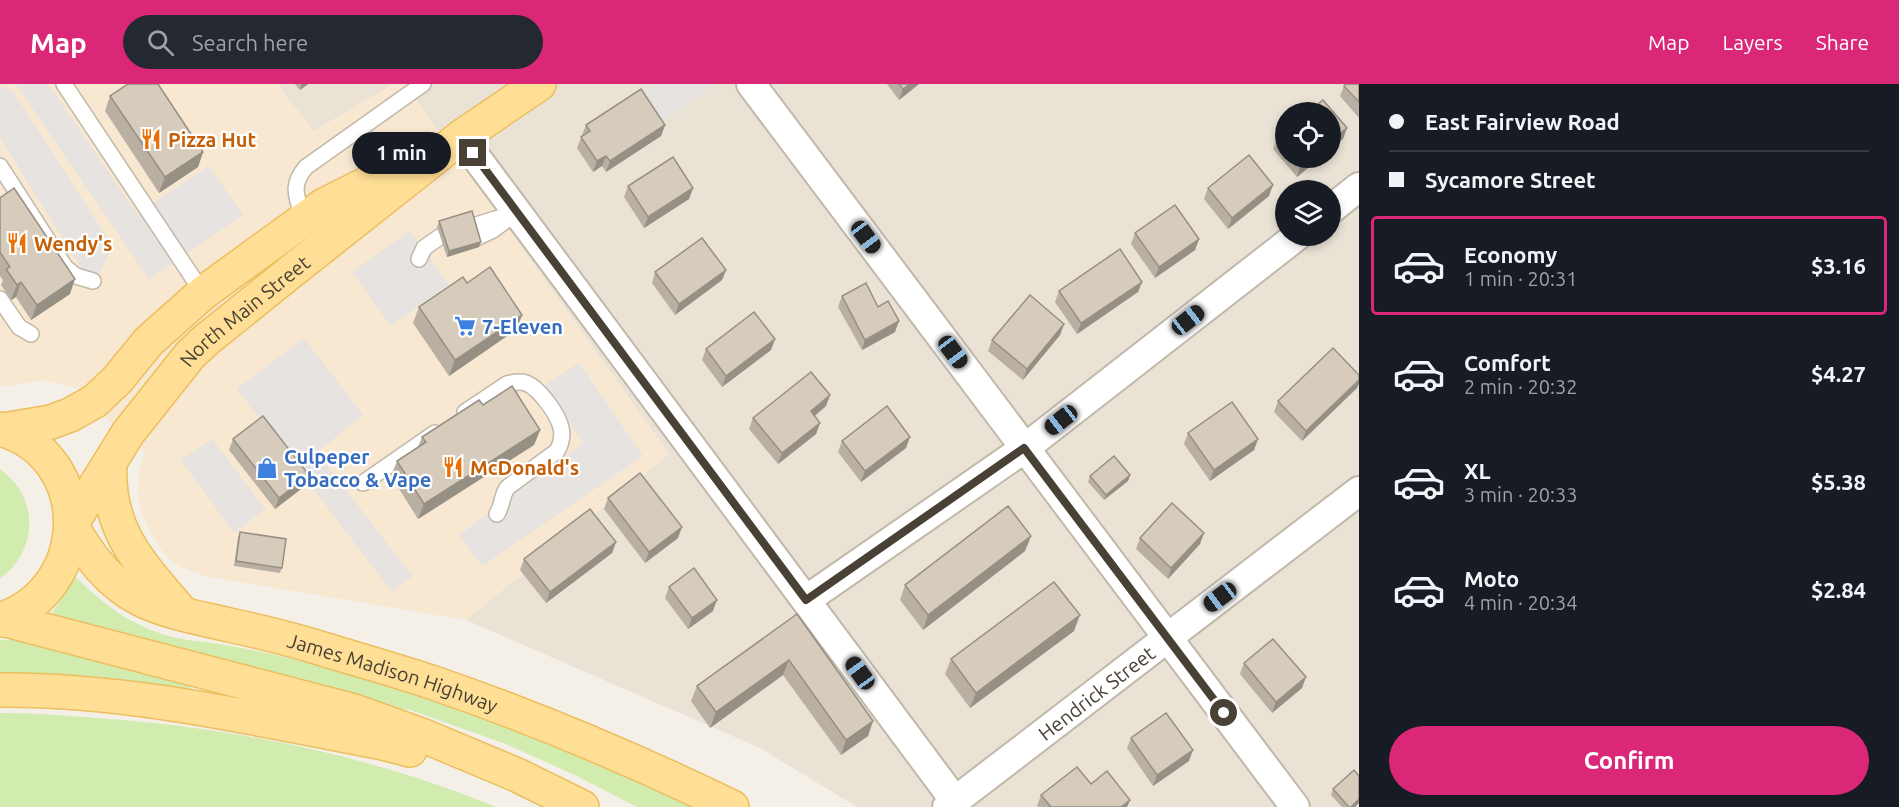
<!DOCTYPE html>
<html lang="en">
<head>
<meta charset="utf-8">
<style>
	body { margin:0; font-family:Ubuntu,sans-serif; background:#242831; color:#f1f3f6; height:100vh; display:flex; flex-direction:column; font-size:22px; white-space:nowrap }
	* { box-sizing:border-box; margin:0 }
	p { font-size:20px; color:#9ea1a6 }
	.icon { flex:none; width:33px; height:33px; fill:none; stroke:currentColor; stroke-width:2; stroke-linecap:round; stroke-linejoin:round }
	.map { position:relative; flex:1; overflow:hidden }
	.details { display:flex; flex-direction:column; background:#171b24; width:540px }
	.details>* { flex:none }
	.top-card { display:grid; align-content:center; height:132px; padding:0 30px; background:#171b24 }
	.buttons { position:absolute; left:1275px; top:18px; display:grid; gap:12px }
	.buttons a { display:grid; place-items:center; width:66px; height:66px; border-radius:50%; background:#171b24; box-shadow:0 3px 9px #0003; font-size:30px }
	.end { position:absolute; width:27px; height:27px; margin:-14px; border:8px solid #494136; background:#fff; box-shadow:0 0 0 3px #fff }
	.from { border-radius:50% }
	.bubble { position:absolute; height:42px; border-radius:21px; background:#171b24; box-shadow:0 3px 9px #0003; font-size:20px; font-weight:700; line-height:42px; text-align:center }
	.car { position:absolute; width:18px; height:36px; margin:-18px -9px; border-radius:8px; box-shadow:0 0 4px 2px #0007; background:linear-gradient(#222 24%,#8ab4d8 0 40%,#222 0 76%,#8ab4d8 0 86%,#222 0) }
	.top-card b { display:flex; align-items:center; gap:21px; height:57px; font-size:22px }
	.top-card b+b { border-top:2px solid #363941 }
	.top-card i { width:15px; height:15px; background:#f1f3f6 }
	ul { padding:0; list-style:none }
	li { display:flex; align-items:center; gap:18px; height:99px; margin:0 12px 9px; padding:0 18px; border:3px solid transparent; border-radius:6px }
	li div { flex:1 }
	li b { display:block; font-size:22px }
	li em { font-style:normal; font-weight:700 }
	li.on { border-color:#db2777 }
	li>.icon { width:54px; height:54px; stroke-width:1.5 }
	.primary-button { display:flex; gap:12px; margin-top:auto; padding:12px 30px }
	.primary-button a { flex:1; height:69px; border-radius:36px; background:#db2777; color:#fff; font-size:24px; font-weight:700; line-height:69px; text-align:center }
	header { display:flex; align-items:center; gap:36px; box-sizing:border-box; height:84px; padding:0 30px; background:#db2777; color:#fff }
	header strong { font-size:28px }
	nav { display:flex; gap:33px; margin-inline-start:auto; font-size:21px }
	.search { width:420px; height:54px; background:#242831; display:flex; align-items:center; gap:15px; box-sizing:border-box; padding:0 21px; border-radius:33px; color:#9ea1a6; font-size:22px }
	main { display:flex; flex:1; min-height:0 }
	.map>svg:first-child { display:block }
	.residential { fill:#e9e2d5; fill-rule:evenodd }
	.commercial { fill:#f8e7d1 }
	.green { fill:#d1ecae }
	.parking { fill:#e6e3e0 }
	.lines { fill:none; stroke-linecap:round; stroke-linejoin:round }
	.lane-casing { stroke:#c1b8a9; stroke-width:18 }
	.street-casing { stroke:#c1b8a9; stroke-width:32 }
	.primary-casing { stroke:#ecbe5e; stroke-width:36 }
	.lane { stroke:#fff; stroke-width:15 }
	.street { stroke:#fff; stroke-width:28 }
	.primary { stroke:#ffdf96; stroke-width:33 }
	.wall { fill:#b9afa2 }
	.shaded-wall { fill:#968f84 }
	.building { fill:#d7ccbc; stroke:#968f84; stroke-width:1.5 }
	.route { stroke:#494136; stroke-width:8 }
	.labels { text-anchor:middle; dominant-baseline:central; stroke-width:4.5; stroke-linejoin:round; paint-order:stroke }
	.food-label { font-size:20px; font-weight:bold; fill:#c56008; stroke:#fff; text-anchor:start }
	.street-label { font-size:20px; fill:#494136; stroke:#fff }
	.shop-label { font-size:20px; font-weight:bold; fill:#366cbe; stroke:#fff; text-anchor:start }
</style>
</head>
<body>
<header>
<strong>Map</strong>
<div class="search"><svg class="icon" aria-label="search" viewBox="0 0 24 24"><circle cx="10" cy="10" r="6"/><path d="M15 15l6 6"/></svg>Search here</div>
<nav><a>Map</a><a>Layers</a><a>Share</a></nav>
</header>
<main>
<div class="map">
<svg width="1359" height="723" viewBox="0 0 1359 723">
	<rect width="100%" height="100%" fill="#f5f0e7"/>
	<g class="residential">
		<polygon points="277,0 393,0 314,47"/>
		<path d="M405 0H1359V723H857L760 664 466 536 669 370ZM1286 28H1330V74H1286ZM1286 106H1330V152H1286Z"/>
	</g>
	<polygon class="commercial" points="0,0 277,0 314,47 393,0 405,0 669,370 466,536 204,492 179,482 165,471 153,453 143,433 138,414 139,387 145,368 104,332 77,304 43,296 0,303"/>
	<g class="green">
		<path d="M0 385C39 412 39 467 0 494Z"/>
		<path d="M75 494H77C105 523 137 545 177 554 189 557 201 557 213 559 233 562 252 566 271 570 317 580 362 594 407 609 506 640 601 680 695 723H637L575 691 506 660 410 626 281 603 53 532 52 529Z"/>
		<polygon points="29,555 196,602 190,604 109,595 0,591 0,556"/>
		<path d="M0 629C32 629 64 631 96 634 232 643 369 671 496 723H0Z"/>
	</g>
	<g class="parking">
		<polygon points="16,0 48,0 137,130 209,82 243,131 149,195"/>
		<polygon points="655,0 716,0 660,40 640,10"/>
		<polygon points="2,1 14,9 113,163 92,202 0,53 0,4"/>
		<polygon points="410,147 449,201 391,242 352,188"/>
		<polygon points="304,254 363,331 317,368 412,492 392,508 237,305"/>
		<polygon points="579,279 643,372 482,482 459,451 583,359 545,301"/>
		<polygon points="212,355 265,425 234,449 181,376"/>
	</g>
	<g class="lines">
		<defs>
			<g id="lane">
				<polyline points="64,0 203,209"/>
				<polyline points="0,82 65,183 76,192 93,197"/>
				<path d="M303 136C298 113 289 103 306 83L423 0"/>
				<polyline points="473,142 505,132"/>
				<polyline points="476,154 493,146 517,128"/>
				<polyline points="419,175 424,164 441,152"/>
				<polyline points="0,215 19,243 31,250"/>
				<path d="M465 328 507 300C514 298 520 297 526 299 539 304 558 330 561 344 563 352 561 360 557 367L508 403C501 411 503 421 497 430"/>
				<polyline points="363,399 435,349"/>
			</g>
			<g id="street">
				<polyline points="751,0 1295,723"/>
				<polyline points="461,53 955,717"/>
				<polyline points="1330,126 1359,103"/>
				<polyline points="806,516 1025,364 1297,152"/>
				<path id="s1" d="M947 723 1359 407"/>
			</g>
			<g id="primary">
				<path d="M0 345C95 372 93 505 0 536"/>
				<polyline points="3,346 51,338 70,331 95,317 117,296 149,257 203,209 324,121 400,83"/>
				<path d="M110 379C106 448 142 481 183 530"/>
				<path id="s2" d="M71 441C89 472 109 500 142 516 169 529 200 534 229 541 262 548 294 556 326 566 362 577 398 587 434 599 536 634 635 676 732 723"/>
				<path id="s3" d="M71 441 128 349 190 271 206 256 293 186 461 53 539 0"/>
				<polyline points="2,535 354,627 424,652 517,691 582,723"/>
				<path d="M0 606C129 605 256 635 383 659L410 666"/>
			</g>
		</defs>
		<use href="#lane" class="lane-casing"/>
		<use href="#street" class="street-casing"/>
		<use href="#primary" class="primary-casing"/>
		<use href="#lane" class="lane"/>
		<use href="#street" class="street"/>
		<use href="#primary" class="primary"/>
	</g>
	<g class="wall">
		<polygon points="295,0 308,0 300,6"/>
		<polygon points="887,0 919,0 899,16"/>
		<polygon points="1359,0 1359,34 1340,12 1344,2"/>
		<polygon points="110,12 203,68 198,83 159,109 105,27"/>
		<polygon points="586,41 665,41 661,52 606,88 602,82 593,88 577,64"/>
		<polygon points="1286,47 1286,74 1320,74 1297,93 1273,65 1277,54"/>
		<polygon points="628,102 693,104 689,115 644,144 624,113"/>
		<polygon points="1208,104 1269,112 1228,145 1204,115"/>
		<polygon points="0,114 70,210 31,236 16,213 11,216 1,201 3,196 0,192"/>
		<polygon points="439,137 479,163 447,173 437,143"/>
		<polygon points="1135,149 1199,155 1195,166 1155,194 1131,160"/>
		<polygon points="726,186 722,196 675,231 652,199 655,188"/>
		<polygon points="1142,198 1138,208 1077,250 1055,218 1059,207"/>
		<polygon points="467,199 522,231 516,246 449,292 413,239 419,223"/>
		<polygon points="842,212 878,223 895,248 862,266 838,223"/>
		<polygon points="1064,240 1060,251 1023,296 988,267 992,256"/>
		<polygon points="775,255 771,266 722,303 702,276 706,265"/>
		<polygon points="1357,304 1302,357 1274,328 1278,317"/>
		<polygon points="830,311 826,322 815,332 820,339 816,350 778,380 749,345 753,334"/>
		<polygon points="483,321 540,346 534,361 418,435 391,392 397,377 418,363 422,353"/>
		<polygon points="1188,349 1258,355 1254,366 1210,397 1184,360"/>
		<polygon points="233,355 309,391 305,402 275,425 229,366"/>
		<polygon points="842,357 906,364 861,398 838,368"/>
		<polygon points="1130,391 1128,397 1104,416 1088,398 1090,392"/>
		<polygon points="608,414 678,454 645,479 604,425"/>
		<polygon points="240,448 282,484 280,489 234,482 238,453"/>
		<polygon points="1031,452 1025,467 923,546 900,516 905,501"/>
		<polygon points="1140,454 1200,460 1168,495 1136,465"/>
		<polygon points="616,458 612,469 546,519 520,486 524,475"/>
		<polygon points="669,503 713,527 688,545 665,514"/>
		<polygon points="797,530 873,637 868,652 841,671 783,591 710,644 691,617 697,602"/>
		<polygon points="1074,547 970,624 945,590 951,575"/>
		<polygon points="1244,579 1302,604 1272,629 1240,590"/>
		<polygon points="1131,654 1189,677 1153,702 1127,664"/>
		<polygon points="1359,692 1359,719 1355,723 1342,723 1331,711 1333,705"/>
		<polygon points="1091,700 1127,723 1038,723 1037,722 1041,711"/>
	</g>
	<g class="shaded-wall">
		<polygon points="302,0 308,0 300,6"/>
		<polygon points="910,0 919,0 899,16 903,5"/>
		<polygon points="665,41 661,52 606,88 610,77"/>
		<polygon points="1347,44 1343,55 1330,65 1330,57"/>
		<polygon points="203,68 198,83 159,109 165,93"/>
		<polygon points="606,72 602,82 593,88 597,77"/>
		<polygon points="1311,74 1320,74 1297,93 1300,82"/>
		<polygon points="1273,101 1269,112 1228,145 1232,134"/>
		<polygon points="693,104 689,115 644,144 648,133"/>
		<polygon points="1199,155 1195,166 1155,194 1159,183"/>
		<polygon points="481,158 479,163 447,173 449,167"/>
		<polygon points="726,186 722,196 675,231 679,220"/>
		<polygon points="75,195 70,210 31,236 37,221"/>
		<polygon points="21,198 16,213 11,216 17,201"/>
		<polygon points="1142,198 1138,208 1077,250 1081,239"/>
		<polygon points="522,231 516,246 449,292 455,276"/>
		<polygon points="899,237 895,248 862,266 865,256"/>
		<polygon points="1064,240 1060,251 1023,296 1027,285"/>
		<polygon points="775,255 771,266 722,303 726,292"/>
		<polygon points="1359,296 1359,300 1357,304 1302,357 1306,347"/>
		<polygon points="830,311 826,322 807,338 811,327"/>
		<polygon points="820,339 816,350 778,380 782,369"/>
		<polygon points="540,346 534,361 418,435 424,420"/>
		<polygon points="910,353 906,364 861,398 865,387"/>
		<polygon points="1258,355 1254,366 1210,397 1214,386"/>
		<polygon points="309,391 305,402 275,425 279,414"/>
		<polygon points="1130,391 1128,397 1104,416 1106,411"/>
		<polygon points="682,443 678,454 645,479 649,468"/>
		<polygon points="1204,449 1200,460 1168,495 1171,484"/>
		<polygon points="1031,452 1025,467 923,546 928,531"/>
		<polygon points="616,458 612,469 546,519 550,508"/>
		<polygon points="717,516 713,527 688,545 692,534"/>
		<polygon points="1080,531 1074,547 970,624 976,609"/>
		<polygon points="789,576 783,591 710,644 716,628"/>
		<polygon points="1306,593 1302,604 1272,629 1276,618"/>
		<polygon points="873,637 868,652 841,671 846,656"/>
		<polygon points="1193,666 1189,677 1153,702 1157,691"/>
		<polygon points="1359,715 1359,719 1355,723 1351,723"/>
		<polygon points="1130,716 1127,723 1121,723"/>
	</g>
	<g class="building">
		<polygon points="128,0 158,0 203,68 165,93 110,12"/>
		<polygon points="899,0 910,0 903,5"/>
		<polygon points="1346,0 1359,0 1359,18 1344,2"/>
		<polygon points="641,5 665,41 610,77 606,72 597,77 581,53 590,47 586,41"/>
		<polygon points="1323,16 1347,44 1330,57 1330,28 1308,28"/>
		<polygon points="1286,47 1286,64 1277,54"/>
		<polygon points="1249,71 1273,101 1232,134 1208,104"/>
		<polygon points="673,73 693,104 648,133 628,102"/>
		<polygon points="1294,74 1311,74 1300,82"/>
		<polygon points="14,104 75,195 37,221 21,198 17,201 6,185 10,183 0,168 0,114"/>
		<polygon points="1175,121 1199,155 1159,183 1135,149"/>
		<polygon points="472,127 481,158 449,167 439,137"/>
		<polygon points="702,154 726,186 679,220 655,188"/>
		<polygon points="1120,165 1142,198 1081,239 1059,207"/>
		<polygon points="490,183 522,231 455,276 419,223 463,193 467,199"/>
		<polygon points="866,199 878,223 888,217 899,237 865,256 842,212"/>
		<polygon points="1030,211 1064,240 1027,285 992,256"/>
		<polygon points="754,228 775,255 726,292 706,265"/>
		<polygon points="1333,264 1359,291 1359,296 1306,347 1278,317"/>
		<polygon points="811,288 830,311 811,327 820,339 782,369 753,334"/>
		<polygon points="512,302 540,346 424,420 397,377 426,358 422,353 479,316 483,321"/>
		<polygon points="1232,318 1258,355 1214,386 1188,349"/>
		<polygon points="887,322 910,353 865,387 842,357"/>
		<polygon points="263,332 309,391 279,414 233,355"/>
		<polygon points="1114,372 1130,391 1106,411 1090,392"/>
		<polygon points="640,389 682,443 649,468 608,414"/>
		<polygon points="1172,419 1204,449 1171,484 1140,454"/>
		<polygon points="1008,422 1031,452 928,531 905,501"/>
		<polygon points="590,425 616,458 550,508 524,475"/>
		<polygon points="240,448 286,455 282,484 236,477"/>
		<polygon points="694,484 717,516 692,534 669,503"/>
		<polygon points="1054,498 1080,531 976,609 951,575"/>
		<polygon points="797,530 873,637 846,656 789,576 716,628 697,602"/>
		<polygon points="1273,555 1306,593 1276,618 1244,579"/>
		<polygon points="1166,629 1193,666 1157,691 1131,654"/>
		<polygon points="1077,683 1091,700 1107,687 1130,716 1121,723 1051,723 1041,711"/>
		<polygon points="1354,686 1359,692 1359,715 1351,723 1349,723 1333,705"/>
	</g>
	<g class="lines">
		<polyline class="route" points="473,69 806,516 1024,364 1224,629"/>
	</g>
	<defs>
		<symbol id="restaurant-bare" viewBox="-9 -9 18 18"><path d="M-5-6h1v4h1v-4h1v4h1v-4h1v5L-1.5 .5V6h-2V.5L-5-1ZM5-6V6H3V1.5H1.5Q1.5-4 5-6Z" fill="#e8710a" stroke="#fff" stroke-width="2.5" paint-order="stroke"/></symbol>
		<symbol id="supermarket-bare" viewBox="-9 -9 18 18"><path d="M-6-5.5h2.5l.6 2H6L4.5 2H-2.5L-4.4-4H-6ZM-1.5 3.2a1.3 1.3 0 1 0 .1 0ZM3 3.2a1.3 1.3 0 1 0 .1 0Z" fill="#3f7fe0" stroke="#fff" stroke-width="2.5" paint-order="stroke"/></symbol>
		<symbol id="shop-bare" viewBox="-9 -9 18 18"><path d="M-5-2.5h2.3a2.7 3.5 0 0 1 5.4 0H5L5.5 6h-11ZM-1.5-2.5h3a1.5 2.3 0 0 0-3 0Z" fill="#3f7fe0" stroke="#fff" stroke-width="2.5" paint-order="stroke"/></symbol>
	</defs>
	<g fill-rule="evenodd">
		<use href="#restaurant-bare" x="136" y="40" width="30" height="30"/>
		<use href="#restaurant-bare" x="2" y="144" width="30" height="30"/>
		<use href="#supermarket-bare" x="450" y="227" width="30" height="30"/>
		<use href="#restaurant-bare" x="438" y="368" width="30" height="30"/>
		<use href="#shop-bare" x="252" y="369" width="30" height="30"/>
	</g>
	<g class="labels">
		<g class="food-label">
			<text x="168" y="55">Pizza Hut</text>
			<text x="34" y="159">Wendy's</text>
			<text x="470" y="383">McDonald's</text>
		</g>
		<g class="street-label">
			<text stroke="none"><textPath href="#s3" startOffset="278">North Main Street</textPath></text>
			<text stroke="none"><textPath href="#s2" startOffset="366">James Madison Highway</textPath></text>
			<text stroke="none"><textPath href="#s1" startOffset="188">Hendrick Street</textPath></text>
		</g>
		<g class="shop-label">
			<text x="482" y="242">7-Eleven</text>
			<text x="284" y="372">Culpeper<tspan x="284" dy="23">Tobacco &amp; Vape</tspan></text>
		</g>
	</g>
</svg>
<div class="buttons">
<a><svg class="icon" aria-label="locate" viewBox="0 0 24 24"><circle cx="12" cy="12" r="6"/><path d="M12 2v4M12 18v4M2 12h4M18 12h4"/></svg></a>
<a><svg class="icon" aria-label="layers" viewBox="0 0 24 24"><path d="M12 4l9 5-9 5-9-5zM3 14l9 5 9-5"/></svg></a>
</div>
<i class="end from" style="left:1224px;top:629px"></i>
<i class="end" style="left:473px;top:69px"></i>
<div class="bubble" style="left:352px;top:48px;width:99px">1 min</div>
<i class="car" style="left:866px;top:153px;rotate:143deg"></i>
<i class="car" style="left:1188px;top:236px;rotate:52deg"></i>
<i class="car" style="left:953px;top:268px;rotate:143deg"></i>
<i class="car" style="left:1061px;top:336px;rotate:232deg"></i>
<i class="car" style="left:1220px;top:513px;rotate:233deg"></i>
<i class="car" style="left:860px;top:589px;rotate:324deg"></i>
</div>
<section class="details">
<div class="top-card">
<b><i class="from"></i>East Fairview Road</b>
<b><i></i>Sycamore Street</b>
</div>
<ul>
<li class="on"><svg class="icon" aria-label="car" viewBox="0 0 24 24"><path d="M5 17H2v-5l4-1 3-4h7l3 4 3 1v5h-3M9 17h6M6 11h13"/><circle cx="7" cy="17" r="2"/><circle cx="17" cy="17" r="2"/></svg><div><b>Economy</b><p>1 min · 20:31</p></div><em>$3.16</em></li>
<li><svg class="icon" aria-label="car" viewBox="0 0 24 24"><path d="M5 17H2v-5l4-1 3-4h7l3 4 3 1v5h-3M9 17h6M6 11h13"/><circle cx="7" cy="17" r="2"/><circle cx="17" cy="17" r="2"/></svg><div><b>Comfort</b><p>2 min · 20:32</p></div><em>$4.27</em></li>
<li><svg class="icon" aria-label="car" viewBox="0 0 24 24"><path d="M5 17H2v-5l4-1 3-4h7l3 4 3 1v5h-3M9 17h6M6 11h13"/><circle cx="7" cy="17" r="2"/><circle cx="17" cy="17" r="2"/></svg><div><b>XL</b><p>3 min · 20:33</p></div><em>$5.38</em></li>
<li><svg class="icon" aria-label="car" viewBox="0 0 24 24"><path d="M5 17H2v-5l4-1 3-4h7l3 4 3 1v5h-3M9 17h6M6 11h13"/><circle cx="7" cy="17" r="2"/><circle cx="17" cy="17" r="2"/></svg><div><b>Moto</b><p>4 min · 20:34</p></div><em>$2.84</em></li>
</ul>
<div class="primary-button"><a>Confirm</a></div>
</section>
</main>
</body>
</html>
